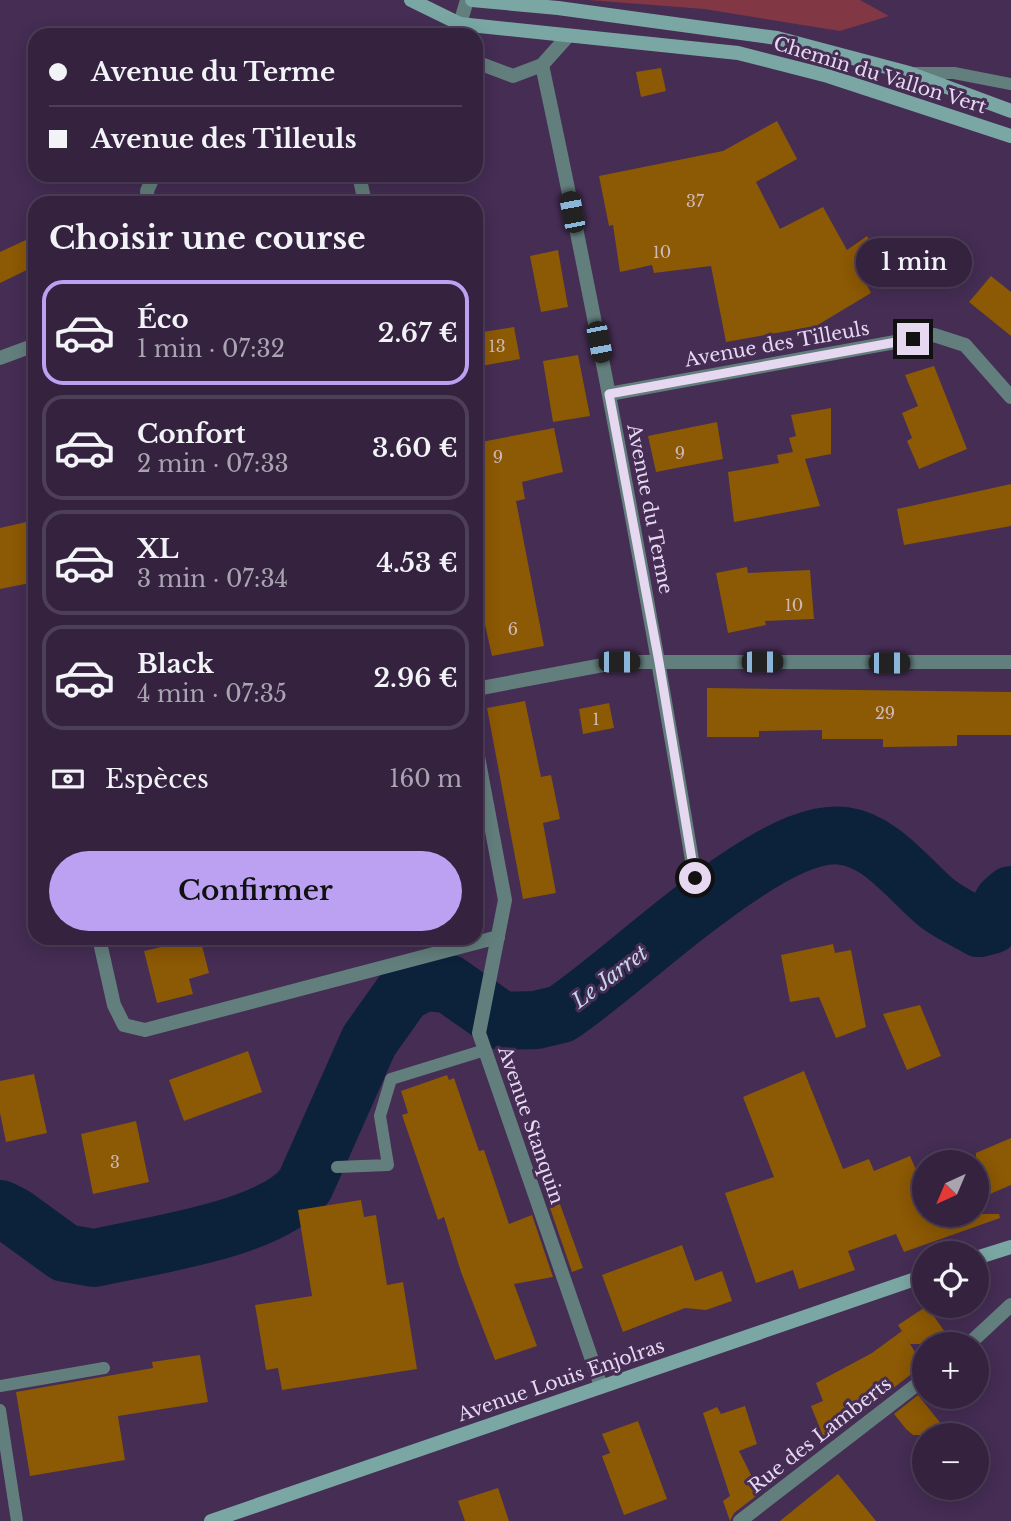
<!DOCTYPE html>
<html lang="fr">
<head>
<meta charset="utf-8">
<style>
	body { margin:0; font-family:"Libre Baskerville",serif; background:#3f2f4a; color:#f1f3f6; height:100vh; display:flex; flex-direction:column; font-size:26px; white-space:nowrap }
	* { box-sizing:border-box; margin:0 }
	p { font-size:23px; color:#a9a4b0 }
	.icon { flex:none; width:38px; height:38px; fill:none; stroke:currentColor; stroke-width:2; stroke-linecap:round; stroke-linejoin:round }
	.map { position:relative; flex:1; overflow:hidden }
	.side { position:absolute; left:28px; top:196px; width:455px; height:749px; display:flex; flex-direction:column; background:#34223f; border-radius:21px; box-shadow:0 4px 18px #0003,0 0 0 2px #4e3f59 }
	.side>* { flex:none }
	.banner { position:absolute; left:28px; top:28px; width:455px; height:154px; border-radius:21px; box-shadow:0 4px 18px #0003,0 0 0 2px #4e3f59; display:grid; align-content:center; height:154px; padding:0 21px; background:#34223f }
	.needle { width:46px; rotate:224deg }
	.fabs { position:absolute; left:912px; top:1150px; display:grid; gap:14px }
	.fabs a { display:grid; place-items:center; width:77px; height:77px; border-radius:50%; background:#34223f; box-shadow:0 4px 18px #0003,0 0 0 2px #4e3f59; font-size:35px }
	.end { position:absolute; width:32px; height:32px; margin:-16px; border:9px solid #e6d8f0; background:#111; box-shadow:0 0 0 4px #111 }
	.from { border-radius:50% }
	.bubble { position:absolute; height:49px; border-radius:24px; background:#34223f; box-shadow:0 4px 18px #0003,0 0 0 2px #4e3f59; font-size:23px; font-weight:600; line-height:49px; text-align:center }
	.car { position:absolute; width:21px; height:42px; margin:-21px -10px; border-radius:9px; box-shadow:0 0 5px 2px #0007; background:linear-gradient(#222 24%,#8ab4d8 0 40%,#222 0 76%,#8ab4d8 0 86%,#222 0) }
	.banner b { display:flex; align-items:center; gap:24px; height:66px; font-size:26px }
	.banner b+b { border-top:2px solid #4e3f59 }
	.banner i { width:18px; height:18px; background:#f1f3f6 }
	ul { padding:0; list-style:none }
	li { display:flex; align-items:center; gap:21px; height:105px; margin:0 14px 10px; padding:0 7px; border:4px solid #4e3f59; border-radius:21px }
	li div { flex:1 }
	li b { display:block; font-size:26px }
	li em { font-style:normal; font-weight:600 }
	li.active { border-color:#bca0f2 }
	li>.icon { width:63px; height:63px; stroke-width:1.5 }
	h2 { padding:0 21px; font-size:32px; line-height:84px }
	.pay { display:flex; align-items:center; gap:18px; height:77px; padding:0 21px; font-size:26px }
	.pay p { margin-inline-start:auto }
	.button { display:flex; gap:14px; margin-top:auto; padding:14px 21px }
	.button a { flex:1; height:80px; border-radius:42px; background:#bca0f2; color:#111; font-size:28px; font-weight:600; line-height:80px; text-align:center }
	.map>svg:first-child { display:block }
	.green { fill:#813744 }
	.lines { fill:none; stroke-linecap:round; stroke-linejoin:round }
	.river { stroke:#0b223a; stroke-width:58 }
	.building { fill:#8c5904 }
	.lane { stroke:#637f7d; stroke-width:12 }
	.street { stroke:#637f7d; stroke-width:14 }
	.secondary { stroke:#7aa7a4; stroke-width:14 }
	.route { stroke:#e6d8f0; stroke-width:9 }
	.labels { text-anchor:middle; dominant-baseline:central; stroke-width:6; stroke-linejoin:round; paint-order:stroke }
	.number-label { font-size:16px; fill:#d0b8b5 }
	.street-label { font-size:19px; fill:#e6d8f0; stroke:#452d54 }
	.water-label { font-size:21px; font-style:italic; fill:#c6d8eb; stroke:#452d54 }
</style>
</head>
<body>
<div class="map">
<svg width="1011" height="1521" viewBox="0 0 1011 1521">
	<rect width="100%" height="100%" fill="#452d54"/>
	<polygon class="green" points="588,0 860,0 889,16 840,31 704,9"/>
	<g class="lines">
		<path class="river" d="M0 1209 14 1216 65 1253 94 1258C148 1246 273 1229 305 1185L369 1041 403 993 424 982 449 984 502 1021 536 1020 561 1014C625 973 771 825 844 836 882 841 910 881 938 904 950 913 965 920 979 928L991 925 1003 902 1011 895"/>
	</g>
	<g class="building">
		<polygon points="661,68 666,91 641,97 636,72"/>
		<polygon points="777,121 797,159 756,182 780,229 823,207 847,250 867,236 879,260 859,270 871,293 816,326 726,342 711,266 654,273 652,265 620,272 613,225 609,226 599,176 723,151"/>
		<polygon points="28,239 35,253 35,266 0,283 0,252"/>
		<polygon points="558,250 568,307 541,312 530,256"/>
		<polygon points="991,276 1011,292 1011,336 969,302"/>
		<polygon points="514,327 520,359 476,367 476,333"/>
		<polygon points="578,355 590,416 553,422 543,361"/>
		<polygon points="934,366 967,449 919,469 907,441 912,438 902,413 918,406 905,375"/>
		<polygon points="831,408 831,454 805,459 820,506 734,522 728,472 779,463 777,455 793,452 789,438 796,436 791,415"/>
		<polygon points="717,422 723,459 656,472 648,436"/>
		<polygon points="554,428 563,472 522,482 525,499 516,501 544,646 492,656 476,584 485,582 476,536 476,443"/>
		<polygon points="1011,484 1011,526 904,545 897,509"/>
		<polygon points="35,520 35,582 0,589 0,528"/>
		<polygon points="747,567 748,573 810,570 814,619 765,621 766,625 728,633 716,573"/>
		<polygon points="707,688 1011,692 1011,735 957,735 957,746 883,747 883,739 822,739 822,730 759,731 759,737 707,737"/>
		<polygon points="525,701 541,777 551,775 560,819 543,823 556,893 523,899 487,708"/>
		<polygon points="609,703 614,728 583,734 579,709"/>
		<polygon points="200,938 209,973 189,979 193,994 157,1003 144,951"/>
		<polygon points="833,944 835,953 851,950 866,1027 836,1038 819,997 790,1002 781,955"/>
		<polygon points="920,1005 941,1056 907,1070 883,1014"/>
		<polygon points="248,1051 262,1092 184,1121 169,1080"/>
		<polygon points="804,1071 843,1169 869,1159 874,1171 910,1156 924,1188 924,1214 999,1214 1000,1218 904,1252 896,1234 848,1251 855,1270 799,1289 793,1270 756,1283 725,1193 774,1177 743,1097"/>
		<polygon points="34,1074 47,1133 6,1142 0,1113 0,1081"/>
		<polygon points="447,1075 449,1080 454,1078 479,1151 484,1150 509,1224 532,1215 553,1277 514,1284 537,1346 495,1360 461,1272 444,1217 438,1220 402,1115 408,1113 401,1091"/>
		<polygon points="136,1121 149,1182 93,1194 81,1134"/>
		<polygon points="1011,1138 1011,1185 976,1200 976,1153"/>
		<polygon points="361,1200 364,1217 376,1215 387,1285 403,1282 417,1369 282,1390 278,1368 266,1370 255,1305 312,1296 298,1210"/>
		<polygon points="560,1204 583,1268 572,1272 550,1208"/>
		<polygon points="682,1245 695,1281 722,1271 732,1301 706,1310 685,1308 623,1332 602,1275"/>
		<polygon points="927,1306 953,1344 910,1344 898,1325"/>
		<polygon points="902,1331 923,1365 825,1441 811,1406 823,1401 816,1383 872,1353"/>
		<polygon points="200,1355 208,1402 118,1416 125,1460 30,1476 16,1392 153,1368 152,1362"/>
		<polygon points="918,1395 950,1435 913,1435 906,1429 894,1414"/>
		<polygon points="745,1406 757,1444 739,1451 760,1493 734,1513 730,1521 723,1501 730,1496 703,1413 717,1407 721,1414"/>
		<polygon points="638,1421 667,1499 624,1515 602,1456 610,1453 602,1434"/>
		<polygon points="838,1474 876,1521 780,1521"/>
		<polygon points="498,1488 509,1521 465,1521 458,1501"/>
	</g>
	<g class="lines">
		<g class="lane">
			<polyline points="914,73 954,73 1011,84"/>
			<polyline points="337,1167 388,1165 380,1116 391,1079 485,1050"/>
			<polyline points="0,1386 104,1368"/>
			<polyline points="0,1410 17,1521"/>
		</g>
		<g class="street">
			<polyline points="461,35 460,24 467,0"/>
			<polyline points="476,62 513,76 542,65 568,36"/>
			<path d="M542 65C600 335 650 606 695 878"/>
			<polyline points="359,175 365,203"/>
			<polyline points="148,203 147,191 154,175"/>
			<polyline points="0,358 35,345"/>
			<polyline points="609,394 934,335 965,345 1011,397"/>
			<polyline points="476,689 619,662 1011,662"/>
			<polyline points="476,746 505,900 479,1033 601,1386"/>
			<polyline points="99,938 114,1005 124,1025 145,1030 498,937"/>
			<polyline points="969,1344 1011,1305"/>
			<polyline points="740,1521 924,1379"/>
		</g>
		<g class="secondary">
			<polyline points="411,0 460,24 738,53 828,76 1011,136"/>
			<polyline points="472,0 558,8 777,38 909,73 1011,111"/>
			<polyline points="976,1258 1011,1247"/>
			<polyline points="211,1521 924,1276"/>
		</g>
	</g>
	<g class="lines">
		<polyline class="route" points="695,878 659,662 609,394 913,339"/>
	</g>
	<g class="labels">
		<g class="number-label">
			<text x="695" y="201">37</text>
			<text x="662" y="252">10</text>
			<text x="497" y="346">13</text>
			<text x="680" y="453">9</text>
			<text x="498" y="457">9</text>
			<text x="794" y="605">10</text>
			<text x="513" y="629">6</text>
			<text x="885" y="713">29</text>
			<text x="596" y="719">1</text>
			<text x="115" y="1162">3</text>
		</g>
		<g class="street-label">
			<text transform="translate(880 75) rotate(17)">Chemin du Vallon Vert</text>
			<text transform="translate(777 344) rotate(-10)">Avenue des Tilleuls</text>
			<text transform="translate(650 509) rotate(79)">Avenue du Terme</text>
			<text transform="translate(531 1125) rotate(71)">Avenue Stanquin</text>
			<text transform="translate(561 1380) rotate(-19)">Avenue Louis Enjolras</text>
			<text transform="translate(820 1435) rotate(-38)">Rue des Lamberts</text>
		</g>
		<g class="water-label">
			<text transform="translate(610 977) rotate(-37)">Le Jarret</text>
		</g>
	</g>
</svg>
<div class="fabs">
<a><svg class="needle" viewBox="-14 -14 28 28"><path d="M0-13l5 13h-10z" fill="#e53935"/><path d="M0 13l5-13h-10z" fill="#a9a4b0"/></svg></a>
<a><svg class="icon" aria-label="locate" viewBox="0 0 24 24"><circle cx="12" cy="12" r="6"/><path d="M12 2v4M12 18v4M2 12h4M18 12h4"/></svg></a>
<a>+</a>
<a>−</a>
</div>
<i class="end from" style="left:695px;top:878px"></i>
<i class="end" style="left:913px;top:339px"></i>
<div class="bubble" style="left:856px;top:238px;width:116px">1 min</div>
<i class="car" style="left:572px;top:212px;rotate:349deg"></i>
<i class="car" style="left:599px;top:342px;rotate:169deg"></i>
<i class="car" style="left:619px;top:662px;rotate:90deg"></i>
<i class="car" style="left:762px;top:662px;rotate:90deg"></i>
<i class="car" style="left:889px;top:663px;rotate:90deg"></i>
<div class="banner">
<b><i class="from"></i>Avenue du Terme</b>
<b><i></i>Avenue des Tilleuls</b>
</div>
<section class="side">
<h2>Choisir une course</h2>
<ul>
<li class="active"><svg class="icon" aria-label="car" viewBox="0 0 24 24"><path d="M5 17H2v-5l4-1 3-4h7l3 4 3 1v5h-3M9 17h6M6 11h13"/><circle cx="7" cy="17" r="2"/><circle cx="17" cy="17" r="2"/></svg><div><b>Éco</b><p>1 min · 07:32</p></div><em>2.67 €</em></li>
<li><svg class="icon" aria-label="car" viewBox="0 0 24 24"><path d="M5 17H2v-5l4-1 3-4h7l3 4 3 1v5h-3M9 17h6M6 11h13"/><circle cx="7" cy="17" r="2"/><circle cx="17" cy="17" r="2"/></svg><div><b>Confort</b><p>2 min · 07:33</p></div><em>3.60 €</em></li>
<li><svg class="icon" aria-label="car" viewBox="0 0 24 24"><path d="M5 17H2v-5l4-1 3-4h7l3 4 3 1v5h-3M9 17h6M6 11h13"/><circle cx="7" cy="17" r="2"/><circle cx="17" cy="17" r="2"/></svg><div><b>XL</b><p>3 min · 07:34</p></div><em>4.53 €</em></li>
<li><svg class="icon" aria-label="car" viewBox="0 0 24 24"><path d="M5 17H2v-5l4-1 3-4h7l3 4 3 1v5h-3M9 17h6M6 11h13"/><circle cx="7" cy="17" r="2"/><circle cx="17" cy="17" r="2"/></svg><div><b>Black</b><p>4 min · 07:35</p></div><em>2.96 €</em></li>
</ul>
<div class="pay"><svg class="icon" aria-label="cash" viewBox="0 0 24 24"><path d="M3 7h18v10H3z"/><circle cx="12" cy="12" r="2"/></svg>Espèces<p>160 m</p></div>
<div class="button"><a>Confirmer</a></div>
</section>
</div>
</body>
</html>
